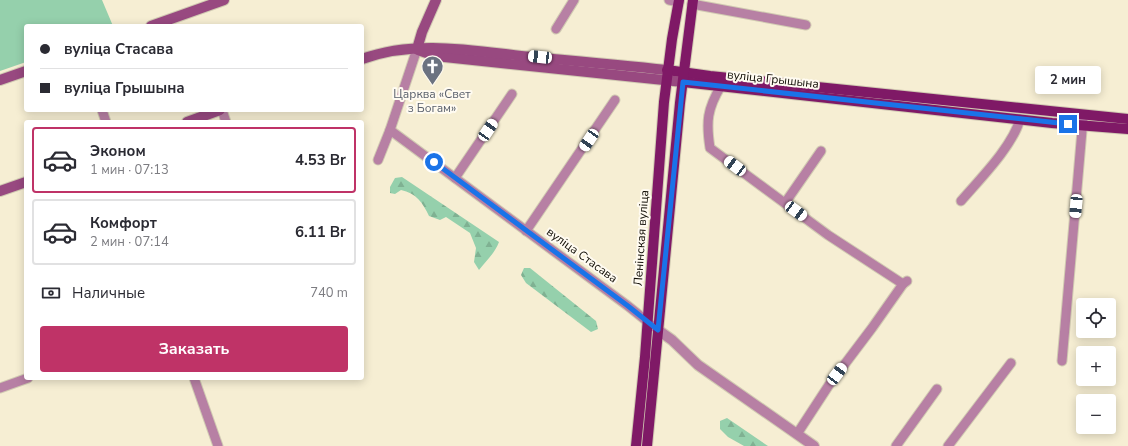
<!DOCTYPE html>
<html lang="ru">
<head>
<meta charset="utf-8">
<style>
	body { margin:0; font-family:"Nunito Sans",sans-serif; background:#f2f2f3; color:#2b2b33; height:100vh; display:flex; flex-direction:column; font-size:15px; white-space:nowrap }
	* { box-sizing:border-box; margin:0 }
	p { font-size:13px; color:#7c7c81 }
	.icon { flex:none; width:22px; height:22px; fill:none; stroke:currentColor; stroke-width:2; stroke-linecap:round; stroke-linejoin:round }
	.map { position:relative; flex:1; overflow:hidden }
	.drawer { position:absolute; left:24px; top:120px; width:340px; height:260px; display:flex; flex-direction:column; background:#fff; border-radius:4px; box-shadow:0 2px 10px #0003 }
	.drawer>* { flex:none }
	.hud { position:absolute; left:24px; top:24px; width:340px; height:88px; border-radius:4px; box-shadow:0 2px 10px #0003; display:grid; align-content:center; height:88px; padding:0 16px; background:#fff }
	.fabs { position:absolute; left:1076px; top:298px; display:grid; gap:8px }
	.fabs a { display:grid; place-items:center; width:40px; height:40px; border-radius:4px; background:#fff; box-shadow:0 2px 10px #0003; font-size:20px }
	.end { position:absolute; width:18px; height:18px; margin:-9px; border:5px solid #1a73e8; background:#fff; box-shadow:0 0 0 2px #fff }
	.from { border-radius:50% }
	.bubble { position:absolute; height:28px; border-radius:4px; background:#fff; box-shadow:0 2px 10px #0003; font-size:13px; font-weight:700; line-height:28px; text-align:center }
	.car { position:absolute; width:12px; height:24px; margin:-12px -6px; border-radius:5px; box-shadow:0 0 3px 1px #0007; background:linear-gradient(#fff 24%,#345 0 40%,#fff 0 76%,#345 0 86%,#fff 0) }
	.hud b { display:flex; align-items:center; gap:14px; height:38px; font-size:15px }
	.hud b+b { border-top:1px solid #e1e1e2 }
	.hud i { width:10px; height:10px; background:#2b2b33 }
	ul { padding:7px 0 0; list-style:none }
	li { display:flex; align-items:center; gap:12px; height:66px; margin:0 8px 6px; padding:0 8px; border:2px solid #e1e1e2; border-radius:4px }
	li div { flex:1 }
	li b { display:block; font-size:15px }
	li em { font-style:normal; font-weight:700 }
	li.on { border-color:#bf3367 }
	li>.icon { width:36px; height:36px; stroke-width:1.5 }
	.pay { display:flex; align-items:center; gap:10px; height:44px; padding:0 16px; font-size:15px }
	.pay p { margin-inline-start:auto }
	.primary-button { display:flex; gap:8px; margin-top:auto; padding:8px 16px }
	.primary-button a { flex:1; height:46px; border-radius:4px; background:#bf3367; color:#fff; font-size:16px; font-weight:700; line-height:46px; text-align:center }
	.map>svg:first-child { display:block }
	.green { fill:#95d0ac }
	.forest { fill:url(#forest-firs) }
	.lines { fill:none; stroke-linecap:round; stroke-linejoin:round }
	.minor-casing { stroke:#d1cab2; stroke-width:11 }
	.tertiary-casing { stroke:#d1cab2; stroke-width:12 }
	.secondary-casing { stroke:#d1cab2; stroke-width:12 }
	.primary-casing { stroke:#d1cab2; stroke-width:12 }
	.minor { stroke:#b780a4; stroke-width:9 }
	.tertiary { stroke:#b780a4; stroke-width:10 }
	.secondary { stroke:#984980; stroke-width:10 }
	.primary { stroke:#7f1966; stroke-width:10 }
	.route { stroke:#1a73e8; stroke-width:5 }
	.labels { text-anchor:middle; dominant-baseline:central; stroke-width:4; stroke-linejoin:round; paint-order:stroke }
	.street-label { font-size:12px; fill:#100d05; stroke:#fffbf1 }
	.worship-label { font-size:12px; fill:#5b616d; stroke:#fffbf1 }
</style>
</head>
<body>
<div class="map">
<svg width="1128" height="446" viewBox="0 0 1128 446">
	<defs>
		<pattern id="forest-firs" width="22" height="20" patternUnits="userSpaceOnUse"><rect width="22" height="20" fill="#95d0ac"/><path d="M5 1l3.5 6h-7zM16 11l3.5 6h-7z" fill="#7fb192"/></pattern>
	</defs>
	<rect width="100%" height="100%" fill="#f6eed3"/>
	<polygon class="green" points="0,0 102,0 113,26 26,26 26,62 0,71"/>
	<g class="forest">
		<path d="M402 177 499 242C495 253 486 261 479 270L474 262 476 248 470 233 446 217 440 220 429 216C423 203 416 193 401 190L395 194 390 193V187L395 178Z"/>
		<polygon points="524,268 530,268 596,321 598,329 591,332 526,283 521,275"/>
		<polygon points="727,418 768,446 744,446 728,437 720,429 720,421"/>
	</g>
	<g class="lines">
		<defs>
			<g id="minor">
				<polyline points="669,0 679,2"/>
				<polyline points="692,4 806,25"/>
				<polyline points="556,29 574,0"/>
				<path d="M721 86C707 109 706 122 710 148L828 235 903 284"/>
				<polyline points="102,110 106,122"/>
				<polyline points="222,110 226,122"/>
				<polyline points="390,130 628,306 658,330"/>
				<polyline points="378,160 390,130 417,49"/>
				<polyline points="455,178 512,94"/>
				<path d="M961 201C979 180 1013 146 1020 119"/>
				<polyline points="785,203 821,151"/>
				<polyline points="526,231 615,100"/>
				<polyline points="1062,361 1083,119"/>
				<polyline points="194,378 218,446"/>
				<polyline points="0,388 28,378"/>
				<polyline points="797,434 829,385 872,328 903,284 907,281"/>
				<polyline points="896,446 937,389"/>
				<polyline points="948,446 1011,363"/>
			</g>
			<polyline id="tertiary" points="658,330 672,340 698,365 814,446"/>
			<g id="secondary">
				<polyline points="151,26 224,0"/>
				<polyline points="417,49 422,32 436,0"/>
				<polyline points="418,50 435,56 683,82"/>
				<path d="M362 59C416 39 475 51 531 57 576 61 622 65 667 70"/>
				<polyline points="0,80 26,71"/>
				<polyline points="187,122 220,110"/>
				<polyline points="0,191 26,182"/>
			</g>
			<g id="primary">
				<polyline points="667,70 710,76 1128,119"/>
				<polyline points="683,82 1052,123 1128,129"/>
				<polyline points="636,446 645,357 664,102 672,39 679,0"/>
				<polyline points="647,446 680,103 693,0"/>
			</g>
		</defs>
		<use href="#minor" class="minor-casing"/>
		<use href="#tertiary" class="tertiary-casing"/>
		<use href="#secondary" class="secondary-casing"/>
		<use href="#primary" class="primary-casing"/>
		<use href="#minor" class="minor"/>
		<use href="#tertiary" class="tertiary"/>
		<use href="#secondary" class="secondary"/>
		<use href="#primary" class="primary"/>
	</g>
	<g class="lines">
		<polyline class="route" points="434,162 628,306 658,330 683,82 1068,124"/>
	</g>
	<defs>
		<symbol id="church-pin" viewBox="-11 -11 22 30"><path d="M0 17L-7.5 6A9.5 9.5 0 1 1 7.5 6Z" fill="#6b7280" stroke="#fffbf1"/><path d="M-1.2-6h2.4v3.5h3.3v2.4h-3.3V6h-2.4V-.1h-3.3v-2.4h3.3Z" fill="#fff"/></symbol>
	</defs>
	<g fill-rule="evenodd">
		<use href="#church-pin" x="420" y="54" width="25" height="34"/>
	</g>
	<g class="labels">
		<g class="street-label">
			<text transform="translate(773 79) rotate(6)">вуліца Грышына</text>
			<text transform="translate(641 238) rotate(-86)">Ленінская вуліца</text>
			<text transform="translate(582 255) rotate(36)">вуліца Стасава</text>
		</g>
		<g class="worship-label">
			<text x="432" y="94">Царква «Свет<tspan x="432" dy="14">з Богам»</tspan></text>
		</g>
	</g>
</svg>
<div class="fabs">
<a><svg class="icon" aria-label="locate" viewBox="0 0 24 24"><circle cx="12" cy="12" r="6"/><path d="M12 2v4M12 18v4M2 12h4M18 12h4"/></svg></a>
<a>+</a>
<a>−</a>
</div>
<i class="end from" style="left:434px;top:162px"></i>
<i class="end" style="left:1068px;top:124px"></i>
<div class="bubble" style="left:1035px;top:66px;width:66px">2 мин</div>
<i class="car" style="left:540px;top:57px;rotate:276deg"></i>
<i class="car" style="left:488px;top:130px;rotate:34deg"></i>
<i class="car" style="left:589px;top:140px;rotate:214deg"></i>
<i class="car" style="left:735px;top:166px;rotate:307deg"></i>
<i class="car" style="left:1076px;top:206px;rotate:185deg"></i>
<i class="car" style="left:796px;top:211px;rotate:126deg"></i>
<i class="car" style="left:837px;top:374px;rotate:37deg"></i>
<div class="hud">
<b><i class="from"></i>вуліца Стасава</b>
<b><i></i>вуліца Грышына</b>
</div>
<section class="drawer">
<ul>
<li class="on"><svg class="icon" aria-label="car" viewBox="0 0 24 24"><path d="M5 17H2v-5l4-1 3-4h7l3 4 3 1v5h-3M9 17h6M6 11h13"/><circle cx="7" cy="17" r="2"/><circle cx="17" cy="17" r="2"/></svg><div><b>Эконом</b><p>1 мин · 07:13</p></div><em>4.53 Br</em></li>
<li><svg class="icon" aria-label="car" viewBox="0 0 24 24"><path d="M5 17H2v-5l4-1 3-4h7l3 4 3 1v5h-3M9 17h6M6 11h13"/><circle cx="7" cy="17" r="2"/><circle cx="17" cy="17" r="2"/></svg><div><b>Комфорт</b><p>2 мин · 07:14</p></div><em>6.11 Br</em></li>
</ul>
<div class="pay"><svg class="icon" aria-label="cash" viewBox="0 0 24 24"><path d="M3 7h18v10H3z"/><circle cx="12" cy="12" r="2"/></svg>Наличные<p>740 m</p></div>
<div class="primary-button"><a>Заказать</a></div>
</section>
</div>
</body>
</html>
